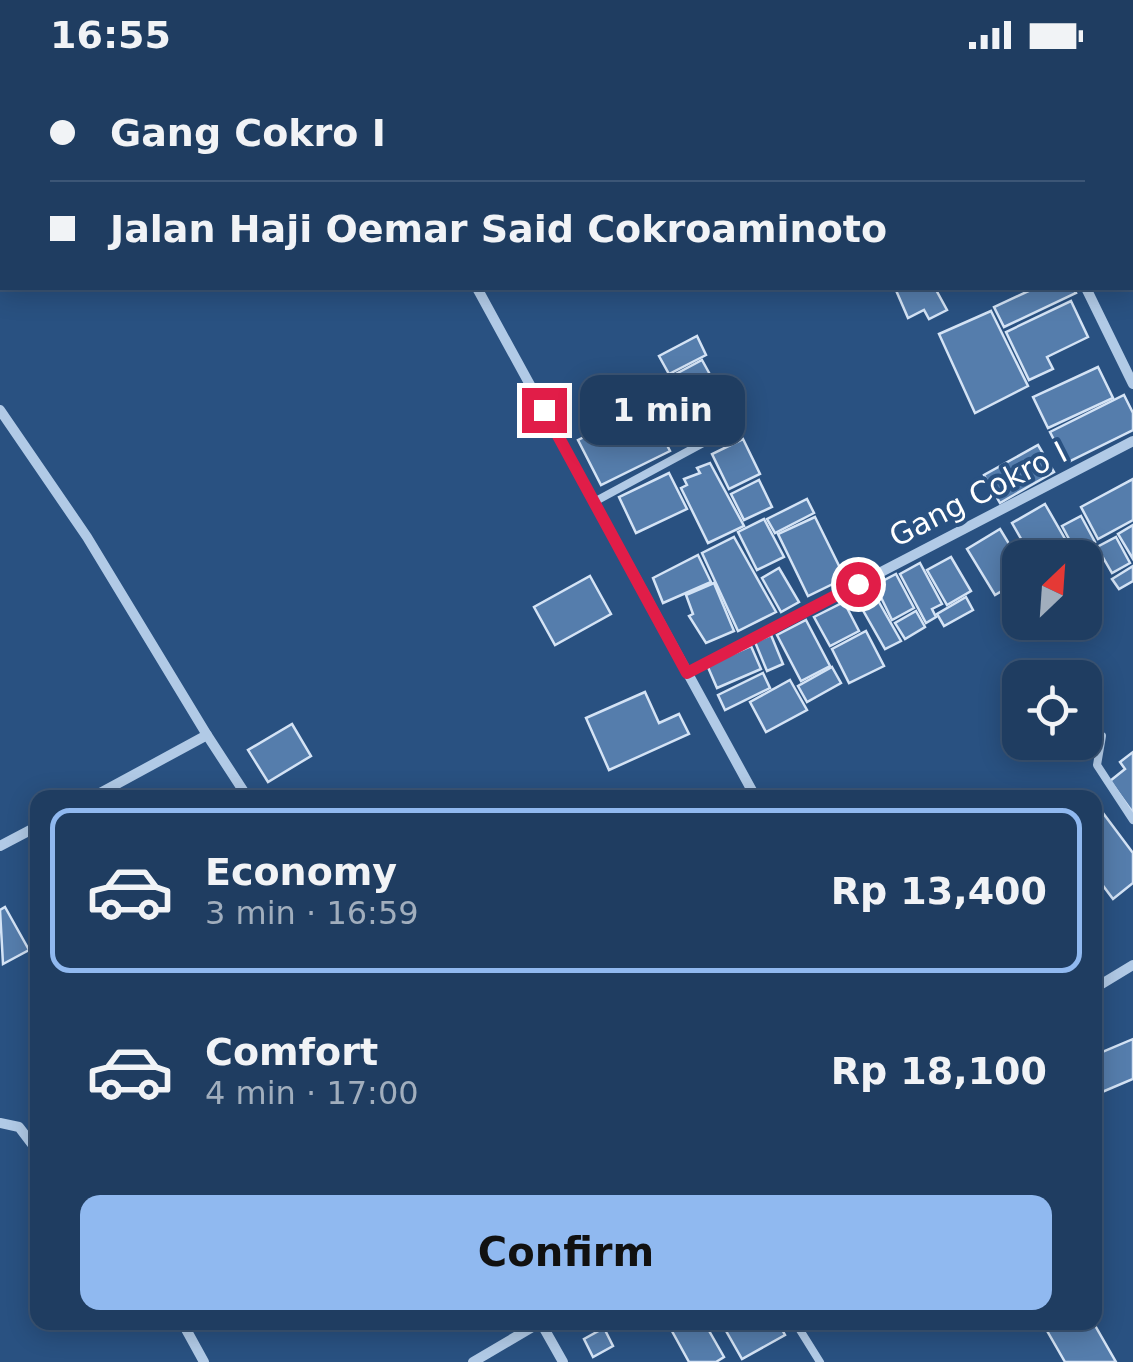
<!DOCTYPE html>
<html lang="en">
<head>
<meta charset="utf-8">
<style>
	body { margin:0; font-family:"DejaVu Sans",sans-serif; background:#274467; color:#f1f3f6; height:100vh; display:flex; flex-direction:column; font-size:38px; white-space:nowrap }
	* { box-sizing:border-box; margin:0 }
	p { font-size:32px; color:#a1aebd }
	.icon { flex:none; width:55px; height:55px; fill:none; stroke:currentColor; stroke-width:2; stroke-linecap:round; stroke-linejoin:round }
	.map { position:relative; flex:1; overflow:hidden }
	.side { position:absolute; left:30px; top:720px; width:1072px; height:540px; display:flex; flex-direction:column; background:#1f3d61; border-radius:20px; box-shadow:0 5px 25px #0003,0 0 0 2px #3c5676 }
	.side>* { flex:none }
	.top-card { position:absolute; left:0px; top:0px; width:1135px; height:220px; box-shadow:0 5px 25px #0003,0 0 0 2px #3c5676; display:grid; align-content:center; height:220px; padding:0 50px; background:#1f3d61 }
	.needle { width:65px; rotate:25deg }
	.tools { position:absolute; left:1002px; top:470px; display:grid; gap:20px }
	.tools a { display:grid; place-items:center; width:100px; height:100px; border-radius:20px; background:#1f3d61; box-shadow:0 5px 25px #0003,0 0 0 2px #3c5676; font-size:50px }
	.end { position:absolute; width:45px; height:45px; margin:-22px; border:12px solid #e11d48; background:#fff; box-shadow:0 0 0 5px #fff }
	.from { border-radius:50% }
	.bubble { position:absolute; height:70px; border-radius:20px; background:#1f3d61; box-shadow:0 5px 25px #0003,0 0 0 2px #3c5676; font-size:32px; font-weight:600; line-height:70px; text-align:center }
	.top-card b { display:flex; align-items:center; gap:35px; height:95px; font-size:38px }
	.top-card b+b { border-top:2px solid #3c5676 }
	.top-card i { width:25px; height:25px; background:#f1f3f6 }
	ul { padding:18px 0 0; list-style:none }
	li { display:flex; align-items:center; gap:30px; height:165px; margin:0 20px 15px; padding:0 30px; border:5px solid transparent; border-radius:20px }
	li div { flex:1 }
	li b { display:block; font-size:38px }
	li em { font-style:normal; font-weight:600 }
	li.on { border-color:#90b9f0 }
	li>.icon { width:90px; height:90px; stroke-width:1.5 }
	.cta { display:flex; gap:20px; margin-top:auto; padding:20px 50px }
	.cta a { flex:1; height:115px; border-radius:20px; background:#90b9f0; color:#111; font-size:40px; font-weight:600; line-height:115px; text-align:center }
	.status { display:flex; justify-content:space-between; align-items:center; height:70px; padding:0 50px; background:#1f3d61; direction:ltr }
	.status svg { height:28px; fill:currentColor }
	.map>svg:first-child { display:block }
	.building { fill:#557dac; stroke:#d4e3f5; stroke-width:2.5 }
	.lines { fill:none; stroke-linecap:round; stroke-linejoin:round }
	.service { stroke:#b1cae6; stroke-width:8 }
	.minor { stroke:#b1cae6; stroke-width:10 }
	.route { stroke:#e11d48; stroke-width:12 }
	.labels { text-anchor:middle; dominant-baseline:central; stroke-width:8; stroke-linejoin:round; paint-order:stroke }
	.street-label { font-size:30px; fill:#fff; stroke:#295181 }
</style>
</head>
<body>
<div class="status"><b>16:55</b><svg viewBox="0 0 49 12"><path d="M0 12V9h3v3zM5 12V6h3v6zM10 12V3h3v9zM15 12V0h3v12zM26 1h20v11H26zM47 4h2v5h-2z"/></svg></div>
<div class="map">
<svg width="1133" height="1292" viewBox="0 0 1133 1292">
	<rect width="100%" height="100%" fill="#295181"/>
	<g class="building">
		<polygon points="895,218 935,218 947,240 929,249 924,240 908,248"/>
		<polygon points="1035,218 1073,218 1076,223 1004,257 994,237"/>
		<polygon points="1071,231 1088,267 1047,287 1053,299 1029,310 1006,262"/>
		<polygon points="991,241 1028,316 975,343 939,264"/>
		<polygon points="697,266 706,285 669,304 659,286"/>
		<polygon points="702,290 724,330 696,346 674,305"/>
		<polygon points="1098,297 1113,328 1048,358 1033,327"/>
		<polygon points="1124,325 1133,343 1133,360 1066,393 1050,362"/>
		<polygon points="647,336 670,381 601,415 578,370"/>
		<polygon points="731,345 743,363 729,372 717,354"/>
		<polygon points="743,369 760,404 729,419 712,384"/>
		<polygon points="1038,375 1054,402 1000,433 984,405"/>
		<polygon points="710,393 744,456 708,473 681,418 687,415 684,409 700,403 697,398"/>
		<polygon points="669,403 687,439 636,463 619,427"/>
		<polygon points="1133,409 1133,450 1098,469 1081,437"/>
		<polygon points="759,410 772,437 744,450 731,424"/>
		<polygon points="807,429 814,443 775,463 767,449"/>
		<polygon points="1045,434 1076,488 1032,488 1012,453"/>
		<polygon points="1081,446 1095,472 1076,482 1062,456"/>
		<polygon points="815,447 845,508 808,526 778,464"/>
		<polygon points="764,449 784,487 757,500 738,462"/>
		<polygon points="1133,455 1133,489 1118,464"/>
		<polygon points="1000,459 1020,492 1020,510 995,525 967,479"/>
		<polygon points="734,467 776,542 738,561 702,483"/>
		<polygon points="1116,467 1130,493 1112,503 1097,477"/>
		<polygon points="698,485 711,512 663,533 653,508"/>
		<polygon points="951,487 971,521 947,535 927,500"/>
		<polygon points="920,493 942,534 932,539 936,547 926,553 900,504"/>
		<polygon points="1133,496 1133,511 1119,519 1112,509"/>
		<polygon points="779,498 799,532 781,542 762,508"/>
		<polygon points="896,504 914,538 892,550 875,515"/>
		<polygon points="590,506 611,544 555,575 534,537"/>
		<polygon points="714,513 734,561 706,573 689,546 693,544 686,525"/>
		<polygon points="876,527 901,571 885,579 860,535"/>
		<polygon points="966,527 973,540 944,556 937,544"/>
		<polygon points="844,532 859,561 830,576 814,547"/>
		<polygon points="916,541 925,557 905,569 895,553"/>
		<polygon points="806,550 830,596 801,611 777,565"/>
		<polygon points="866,561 884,596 849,613 832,579"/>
		<polygon points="771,565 783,594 767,601 755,572"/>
		<polygon points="751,576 761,599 717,618 707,595"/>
		<polygon points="832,597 841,613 807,632 798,616"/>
		<polygon points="763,603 770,618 725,640 718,625"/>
		<polygon points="790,610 807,640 766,662 750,632"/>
		<polygon points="645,622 659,653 679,644 689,664 609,700 586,648"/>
		<polygon points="292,654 311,686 268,712 248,680"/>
		<polygon points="1133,682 1133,743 1110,711 1125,699 1120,692"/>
		<polygon points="1097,735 1133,783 1133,813 1113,829 1095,805"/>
		<polygon points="5,837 29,880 3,894 0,840"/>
		<polygon points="1133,969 1133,1009 1095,1025 1095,985"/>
		<polygon points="667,1252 704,1252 724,1287 716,1292 689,1292"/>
		<polygon points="721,1252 778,1252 785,1265 742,1289"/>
		<polygon points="1042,1252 1093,1252 1116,1292 1065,1292"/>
		<polygon points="604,1258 613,1276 593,1287 584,1269"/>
	</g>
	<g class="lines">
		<g class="service">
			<polyline points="594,432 718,365"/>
			<polyline points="1102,666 1097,695 1133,750"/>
			<polyline points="795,1252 820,1292"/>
		</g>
		<g class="minor">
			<polyline points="355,0 357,2"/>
			<polyline points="975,0 976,2"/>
			<polyline points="617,2 623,0"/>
			<polyline points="0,194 2,192"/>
			<polyline points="477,218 756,728"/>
			<polyline points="1086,218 1133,314"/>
			<polyline points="0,340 87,467 207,665"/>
			<polyline points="687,603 1133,371"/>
			<polyline points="91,728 207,665 248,728"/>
			<polyline points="0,776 38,756"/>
			<polyline points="1095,918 1133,895"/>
			<polyline points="0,1053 19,1057 38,1082"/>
			<polyline points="182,1252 204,1292"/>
			<polyline points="541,1253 563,1292"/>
			<polyline points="473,1292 541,1252"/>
		</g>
	</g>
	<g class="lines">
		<polyline class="route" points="544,340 687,603 858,514"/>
	</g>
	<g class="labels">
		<g class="street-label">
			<text transform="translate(978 424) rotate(-27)">Gang Cokro I</text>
		</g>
	</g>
</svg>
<div class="tools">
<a><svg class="needle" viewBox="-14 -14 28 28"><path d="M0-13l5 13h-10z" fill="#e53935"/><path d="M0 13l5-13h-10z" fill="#a1aebd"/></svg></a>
<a><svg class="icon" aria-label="locate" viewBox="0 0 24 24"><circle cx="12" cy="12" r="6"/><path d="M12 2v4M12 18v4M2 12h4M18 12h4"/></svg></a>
</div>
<i class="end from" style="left:858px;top:514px"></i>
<i class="end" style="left:544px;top:340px"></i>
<div class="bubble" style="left:580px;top:305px;width:165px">1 min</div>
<div class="top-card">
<b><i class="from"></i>Gang Cokro I</b>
<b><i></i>Jalan Haji Oemar Said Cokroaminoto</b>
</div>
<section class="side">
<ul>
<li class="on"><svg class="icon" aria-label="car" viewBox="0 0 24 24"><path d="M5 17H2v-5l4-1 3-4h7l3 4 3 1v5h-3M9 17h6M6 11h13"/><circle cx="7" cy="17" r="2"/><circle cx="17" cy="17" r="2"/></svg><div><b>Economy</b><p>3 min · 16:59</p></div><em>Rp 13,400</em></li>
<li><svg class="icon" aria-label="car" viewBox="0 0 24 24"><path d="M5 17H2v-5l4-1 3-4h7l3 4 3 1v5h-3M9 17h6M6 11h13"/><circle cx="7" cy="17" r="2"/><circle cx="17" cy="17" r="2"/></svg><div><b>Comfort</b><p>4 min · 17:00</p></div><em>Rp 18,100</em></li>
</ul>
<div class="cta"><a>Confirm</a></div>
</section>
</div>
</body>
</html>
